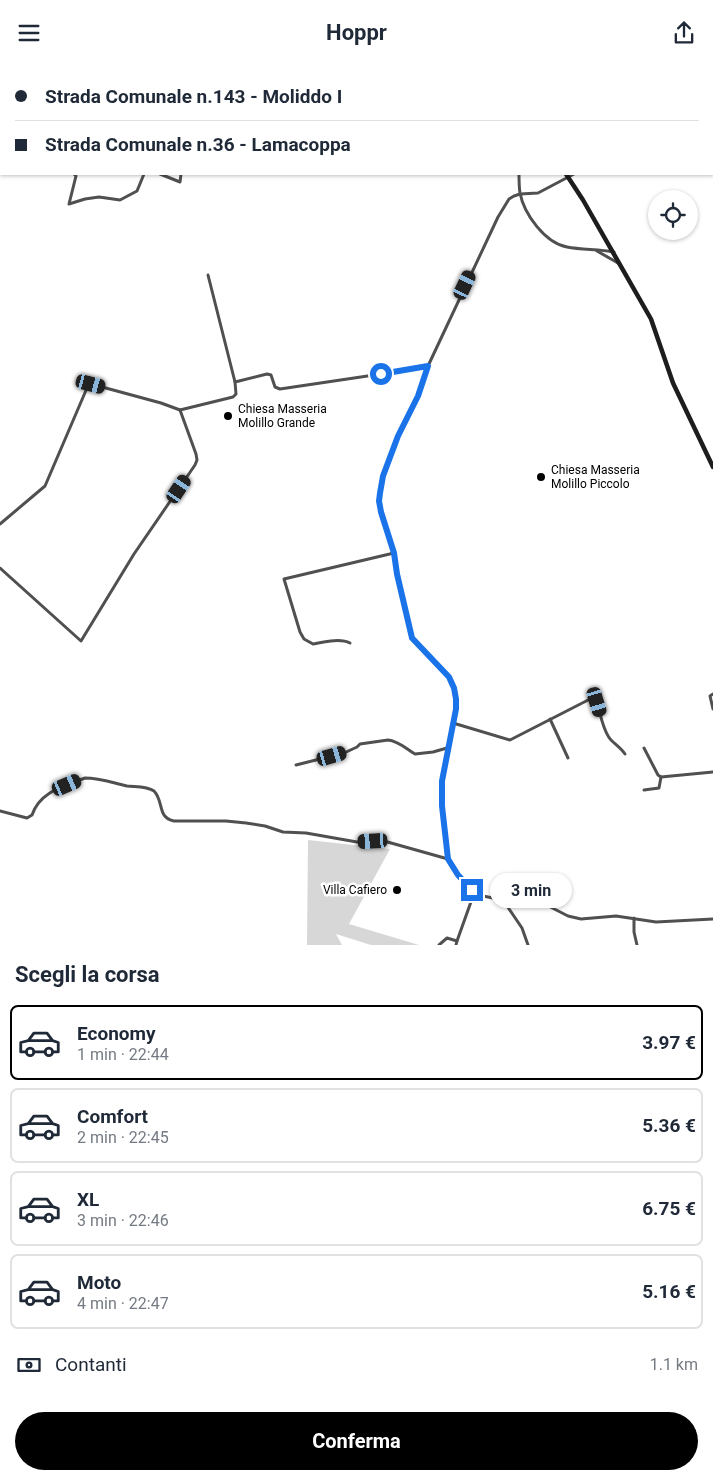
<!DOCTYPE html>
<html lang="it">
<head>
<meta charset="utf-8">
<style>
	body { margin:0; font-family:Roboto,sans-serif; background:#f6f6f7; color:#1f2937; height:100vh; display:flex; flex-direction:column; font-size:19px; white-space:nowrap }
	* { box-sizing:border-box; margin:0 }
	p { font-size:16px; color:#747a83 }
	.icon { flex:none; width:28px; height:28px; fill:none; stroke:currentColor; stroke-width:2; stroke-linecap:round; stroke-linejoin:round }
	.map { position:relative; height:880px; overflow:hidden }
	.sheet { display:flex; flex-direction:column; background:#fff; flex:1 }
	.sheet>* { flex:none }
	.top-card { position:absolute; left:0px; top:0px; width:714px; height:110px; box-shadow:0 1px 4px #0004; display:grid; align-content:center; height:110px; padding:0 15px; background:#fff }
	.tools { position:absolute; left:648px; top:125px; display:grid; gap:10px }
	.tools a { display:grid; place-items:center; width:50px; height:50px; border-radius:50%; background:#fff; box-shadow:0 1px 4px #0004; font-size:25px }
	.end { position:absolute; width:22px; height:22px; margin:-11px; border:6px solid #1a73e8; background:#fff; box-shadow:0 0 0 2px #fff }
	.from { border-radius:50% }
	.bubble { position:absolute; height:35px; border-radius:18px; background:#fff; box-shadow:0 1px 4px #0004; font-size:16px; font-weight:700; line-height:35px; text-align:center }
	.car { position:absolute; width:15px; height:30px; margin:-15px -8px; border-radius:6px; box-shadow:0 0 4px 1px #0007; background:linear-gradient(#222 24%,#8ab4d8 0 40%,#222 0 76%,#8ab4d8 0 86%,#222 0) }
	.top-card b { display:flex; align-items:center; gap:18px; height:48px; font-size:19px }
	.top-card b+b { border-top:1px solid #e0e1e3 }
	.top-card i { width:12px; height:12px; background:#1f2937 }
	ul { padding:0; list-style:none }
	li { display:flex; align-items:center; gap:15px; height:75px; margin:0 10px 8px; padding:0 5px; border:2px solid #e0e1e3; border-radius:8px }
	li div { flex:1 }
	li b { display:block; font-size:19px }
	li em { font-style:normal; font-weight:700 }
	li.selected { border-color:#000 }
	li>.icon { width:45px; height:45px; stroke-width:1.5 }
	h2 { padding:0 15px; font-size:22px; line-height:60px }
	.pay { display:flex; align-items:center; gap:12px; height:55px; padding:0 15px; font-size:19px }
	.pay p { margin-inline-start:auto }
	.button { display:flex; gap:10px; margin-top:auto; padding:10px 15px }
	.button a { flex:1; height:58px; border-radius:30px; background:#000; color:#fff; font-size:20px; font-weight:700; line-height:58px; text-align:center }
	header { display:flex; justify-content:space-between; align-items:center; height:65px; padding:0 15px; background:#fff; font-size:22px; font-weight:700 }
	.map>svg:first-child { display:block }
	.green { fill:#d7d7d7 }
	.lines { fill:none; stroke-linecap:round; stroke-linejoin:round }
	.minor { stroke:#505050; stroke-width:3 }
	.secondary { stroke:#1d1d1d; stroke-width:4.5 }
	.route { stroke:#1a73e8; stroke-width:6 }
	.poi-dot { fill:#000; stroke:#fff; stroke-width:2 }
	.labels { text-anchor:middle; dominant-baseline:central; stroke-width:5; stroke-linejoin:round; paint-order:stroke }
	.poi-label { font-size:12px; fill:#000; stroke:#fff; text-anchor:start }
</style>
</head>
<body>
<header><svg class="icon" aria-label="menu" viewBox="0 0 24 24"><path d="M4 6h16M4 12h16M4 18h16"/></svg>Hoppr<svg class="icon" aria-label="share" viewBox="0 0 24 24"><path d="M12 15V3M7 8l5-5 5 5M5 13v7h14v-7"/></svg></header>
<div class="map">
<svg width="713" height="880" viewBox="0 0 713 880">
	<rect width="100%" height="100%" fill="#fff"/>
	<polygon class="green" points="308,775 390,784 349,859 419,880 371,880 336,869 342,880 307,880"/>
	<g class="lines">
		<g class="minor">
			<polyline points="236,0 236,1"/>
			<polyline points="0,59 1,60"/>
			<polyline points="712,101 713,101"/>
			<polyline points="74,109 76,111 69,139 85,134 99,132 120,135 137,126 144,109"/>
			<polyline points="160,109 180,117 181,109"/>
			<path d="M519 109C519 115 519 122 520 128 524 149 545 178 567 182 582 185 598 184 614 187"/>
			<polyline points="574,109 538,128 520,129 514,131 509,134 498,152 428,301 418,331 398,371 383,411 380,428 381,447 394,488 397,509 412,573 449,613 454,623 456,633 456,644 444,702 441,730 448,794 458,810 472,825 483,831 503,835 520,829 525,829 568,851 581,854 616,851 656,857 713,854"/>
			<polyline points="597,186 618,198"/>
			<polyline points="208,210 235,317"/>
			<polyline points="0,459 45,421 87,323 91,319 161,338 180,345 233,332 236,329 235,317 267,309 271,310 275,322 280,324 381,309 427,301"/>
			<polyline points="0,503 81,576 134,489 195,400 197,395 196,389 180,345"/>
			<path d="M350 578C340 573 324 577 313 579L304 574 300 567 284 514 394 488"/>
			<polyline points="713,629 710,631 713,644"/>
			<polyline points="550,654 568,693"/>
			<path d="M453 658 510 675 594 632 597 633C598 643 604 668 611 675 616 680 621 683 625 689"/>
			<polyline points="644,683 658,710 661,712 713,707"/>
			<path d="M296 700 344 688 357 682 360 679 388 675C399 676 406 684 415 689L433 687 447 683"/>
			<polyline points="644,725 659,723 661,712"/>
			<path d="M0 746 27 753 32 750C40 726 65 721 85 713 100 713 113 718 127 721 136 722 147 721 154 726 164 736 157 753 174 756H226L246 758 265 761 283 767 306 768 357 777 384 776 448 794"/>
			<polyline points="503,835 522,863 528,880"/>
			<polyline points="634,853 634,867 637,880"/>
			<polyline points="439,880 447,873 457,876"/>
			<polyline points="456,880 457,876 472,834 472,825"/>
		</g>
		<g class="secondary">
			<polyline points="521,0 521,1"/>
			<polyline points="4,1 5,0"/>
			<polyline points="0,8 1,6"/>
			<polyline points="566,109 583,135 651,254 673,318 713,402"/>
		</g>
	</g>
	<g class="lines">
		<polyline class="route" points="381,309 428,301 418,331 398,371 383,411 380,428 379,436 381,447 394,488 397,509 412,573 449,612 454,623 456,634 456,644 442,716 442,741 448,794 458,810 472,825"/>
	</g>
	<g class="poi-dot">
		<circle cx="228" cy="351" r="5"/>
		<circle cx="541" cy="412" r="5"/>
		<circle cx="397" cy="825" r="5"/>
	</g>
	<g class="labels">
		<g class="poi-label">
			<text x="238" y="344">Chiesa Masseria<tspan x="238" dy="14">Molillo Grande</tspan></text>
			<text x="551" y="405">Chiesa Masseria<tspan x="551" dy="14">Molillo Piccolo</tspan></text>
			<text x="387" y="825" text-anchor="end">Villa Cafiero</text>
		</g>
	</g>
</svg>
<div class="tools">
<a><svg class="icon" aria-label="locate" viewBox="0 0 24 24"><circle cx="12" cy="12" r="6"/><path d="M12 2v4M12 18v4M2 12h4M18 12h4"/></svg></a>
</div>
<i class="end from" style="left:381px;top:309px"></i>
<i class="end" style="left:472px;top:825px"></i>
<div class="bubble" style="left:490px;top:808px;width:82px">3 min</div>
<i class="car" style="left:465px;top:220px;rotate:25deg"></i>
<i class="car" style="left:91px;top:319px;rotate:105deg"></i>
<i class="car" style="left:179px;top:424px;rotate:34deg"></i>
<i class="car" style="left:597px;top:637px;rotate:163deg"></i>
<i class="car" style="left:332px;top:691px;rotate:74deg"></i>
<i class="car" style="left:67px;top:720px;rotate:67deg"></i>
<i class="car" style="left:373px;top:776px;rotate:267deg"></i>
<div class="top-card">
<b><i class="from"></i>Strada Comunale n.143 - Moliddo I</b>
<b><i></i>Strada Comunale n.36 - Lamacoppa</b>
</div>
</div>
<section class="sheet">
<h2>Scegli la corsa</h2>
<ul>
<li class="selected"><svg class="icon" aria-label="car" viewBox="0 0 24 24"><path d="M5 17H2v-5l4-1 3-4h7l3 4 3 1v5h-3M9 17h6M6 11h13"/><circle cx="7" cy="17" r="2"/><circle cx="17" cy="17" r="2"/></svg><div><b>Economy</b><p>1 min · 22:44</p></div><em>3.97 €</em></li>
<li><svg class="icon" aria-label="car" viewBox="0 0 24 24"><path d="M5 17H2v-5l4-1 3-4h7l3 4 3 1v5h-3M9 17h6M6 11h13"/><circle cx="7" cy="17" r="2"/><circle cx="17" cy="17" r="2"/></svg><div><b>Comfort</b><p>2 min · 22:45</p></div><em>5.36 €</em></li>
<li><svg class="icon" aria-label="car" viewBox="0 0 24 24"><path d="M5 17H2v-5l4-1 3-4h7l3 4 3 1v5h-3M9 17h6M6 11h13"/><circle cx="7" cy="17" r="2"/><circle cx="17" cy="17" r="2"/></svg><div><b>XL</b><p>3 min · 22:46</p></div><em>6.75 €</em></li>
<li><svg class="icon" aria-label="car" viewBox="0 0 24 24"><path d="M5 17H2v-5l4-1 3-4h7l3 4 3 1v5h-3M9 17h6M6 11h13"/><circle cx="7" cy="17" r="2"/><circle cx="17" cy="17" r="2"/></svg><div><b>Moto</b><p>4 min · 22:47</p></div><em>5.16 €</em></li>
</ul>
<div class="pay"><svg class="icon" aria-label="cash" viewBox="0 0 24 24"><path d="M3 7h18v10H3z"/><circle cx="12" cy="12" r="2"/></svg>Contanti<p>1.1 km</p></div>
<div class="button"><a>Conferma</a></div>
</section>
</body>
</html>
